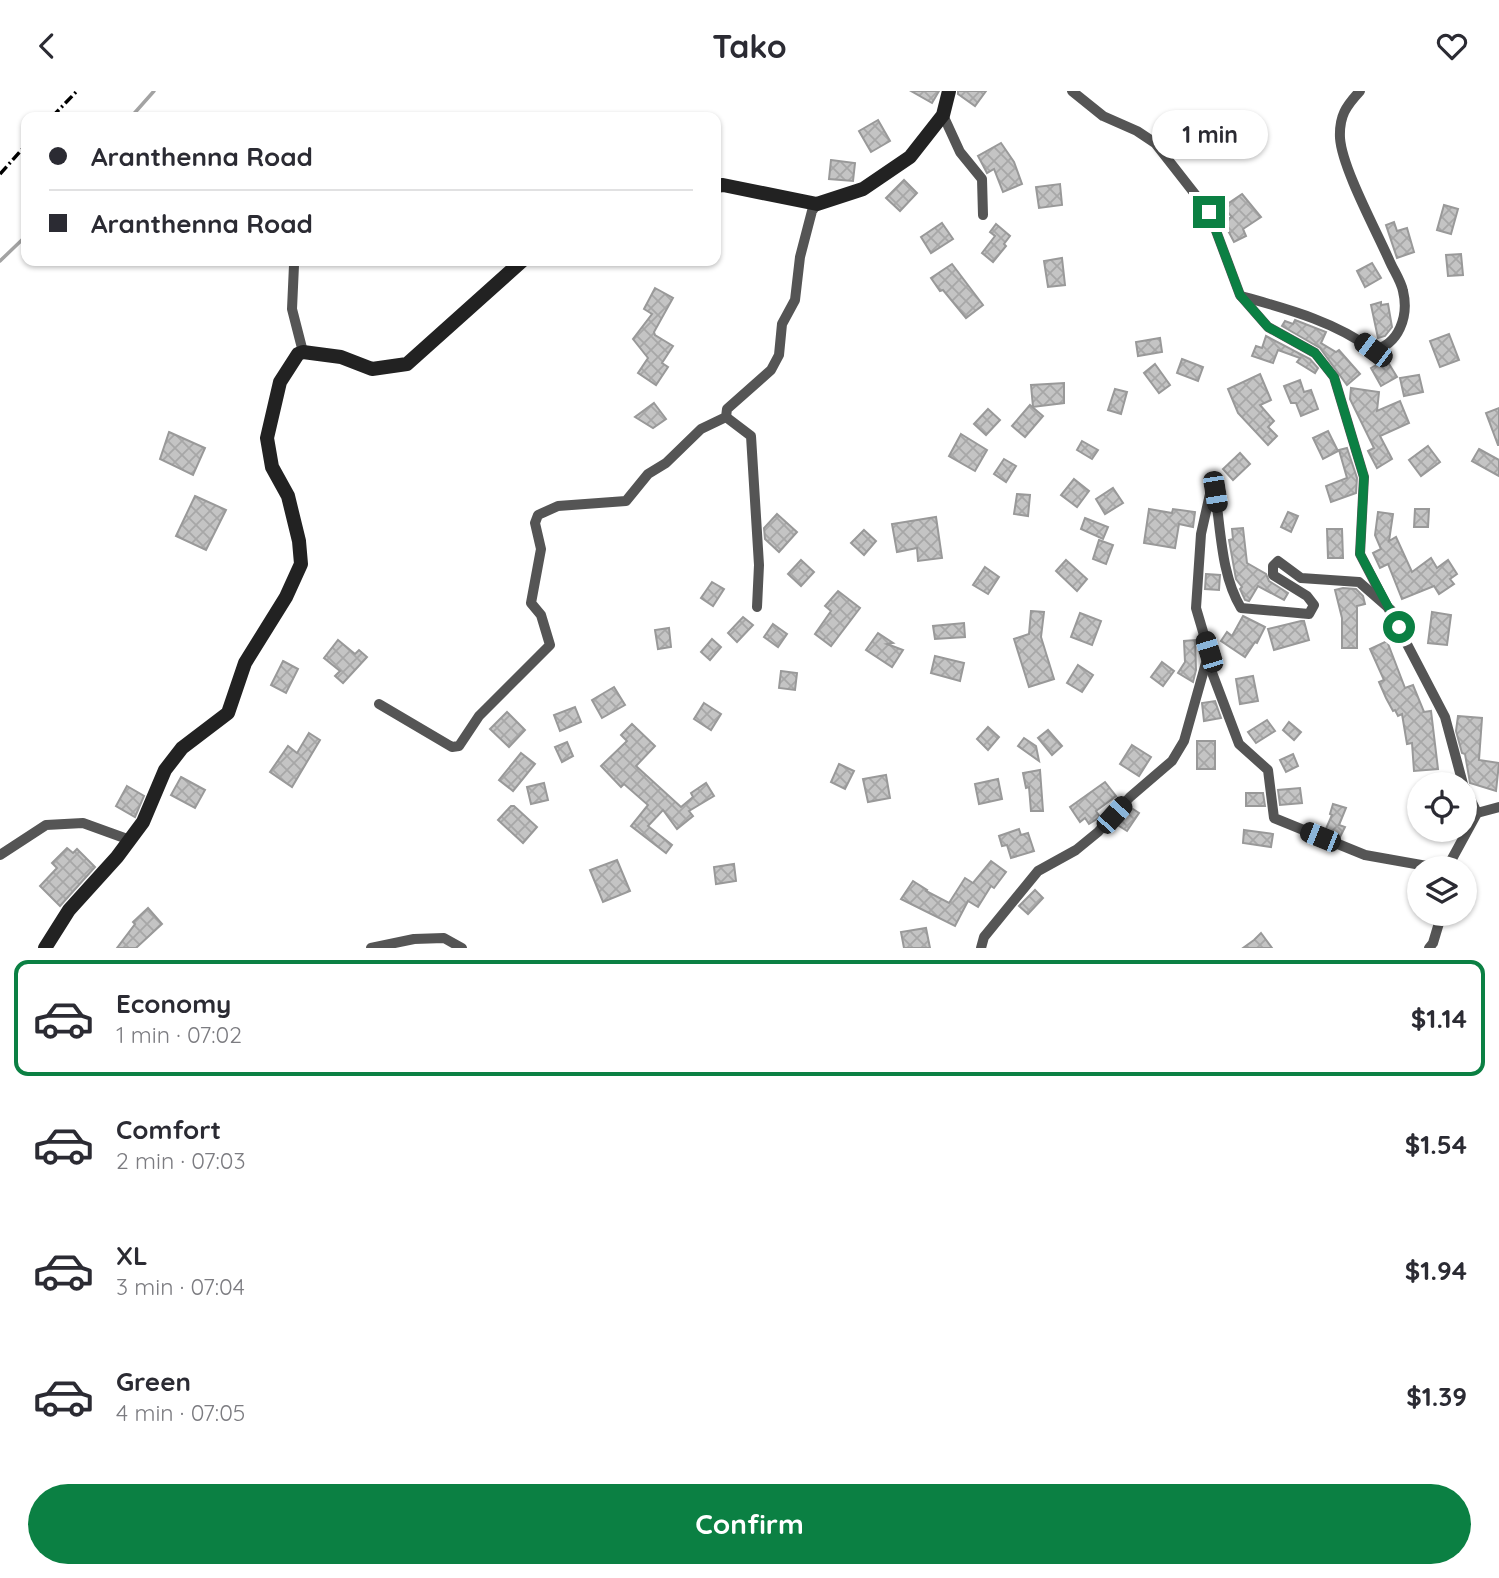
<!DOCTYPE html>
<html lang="en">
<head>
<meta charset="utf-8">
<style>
	body { margin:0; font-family:Quicksand,sans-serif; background:#f7f7f7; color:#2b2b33; height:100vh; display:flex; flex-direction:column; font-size:26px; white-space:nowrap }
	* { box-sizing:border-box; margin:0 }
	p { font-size:23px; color:#7c7c81 }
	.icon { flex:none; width:38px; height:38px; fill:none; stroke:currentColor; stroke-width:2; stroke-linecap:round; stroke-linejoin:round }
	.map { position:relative; height:857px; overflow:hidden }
	.drawer { display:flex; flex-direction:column; background:#fff; flex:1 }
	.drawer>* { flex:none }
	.banner { position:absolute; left:21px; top:21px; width:700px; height:154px; border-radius:14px; box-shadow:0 2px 5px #0004; display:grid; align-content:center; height:154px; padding:0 28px; background:#fff }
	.buttons { position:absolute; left:1407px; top:681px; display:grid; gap:14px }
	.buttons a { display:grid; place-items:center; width:70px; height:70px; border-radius:50%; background:#fff; box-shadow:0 2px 5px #0004; font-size:35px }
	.end { position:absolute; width:32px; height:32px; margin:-16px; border:9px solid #0b8043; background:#fff; box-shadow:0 0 0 4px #fff }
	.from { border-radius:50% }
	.bubble { position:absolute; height:49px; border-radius:24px; background:#fff; box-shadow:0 2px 5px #0004; font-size:23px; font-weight:700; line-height:49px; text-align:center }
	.car { position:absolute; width:21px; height:42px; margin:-21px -10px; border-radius:9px; box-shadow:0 0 5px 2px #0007; background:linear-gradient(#222 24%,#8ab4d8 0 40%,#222 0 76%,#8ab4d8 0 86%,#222 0) }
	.banner b { display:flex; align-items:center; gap:24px; height:66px; font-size:26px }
	.banner b+b { border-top:2px solid #e1e1e2 }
	.banner i { width:18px; height:18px; background:#2b2b33 }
	ul { padding:12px 0 0; list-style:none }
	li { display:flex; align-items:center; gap:21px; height:116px; margin:0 14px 10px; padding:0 14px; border:4px solid transparent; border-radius:14px }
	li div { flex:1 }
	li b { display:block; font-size:26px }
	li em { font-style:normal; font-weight:700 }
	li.active { border-color:#0b8043 }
	li>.icon { width:63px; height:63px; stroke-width:1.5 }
	.primary-button { display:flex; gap:14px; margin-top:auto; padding:14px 28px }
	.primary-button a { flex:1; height:80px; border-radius:42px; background:#0b8043; color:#fff; font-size:28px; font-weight:700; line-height:80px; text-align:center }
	header { display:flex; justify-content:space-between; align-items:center; height:91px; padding:0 28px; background:#fff; font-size:32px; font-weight:700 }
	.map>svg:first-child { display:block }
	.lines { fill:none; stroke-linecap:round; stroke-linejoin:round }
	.stream { stroke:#a3a3a3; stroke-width:3.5 }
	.building { fill:url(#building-cross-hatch); stroke:#999; stroke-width:2 }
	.minor { stroke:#555; stroke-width:10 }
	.secondary { stroke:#222; stroke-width:14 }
	.rail { stroke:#000; stroke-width:3.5; stroke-dasharray:10 3.5 2 3.5; stroke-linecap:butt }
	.route { stroke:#0b8043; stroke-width:9 }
</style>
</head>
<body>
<header><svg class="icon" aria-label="back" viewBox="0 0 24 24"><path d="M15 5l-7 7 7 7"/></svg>Tako<svg class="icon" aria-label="heart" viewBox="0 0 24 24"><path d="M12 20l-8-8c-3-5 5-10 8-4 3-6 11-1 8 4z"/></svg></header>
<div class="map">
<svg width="1499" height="857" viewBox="0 0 1499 857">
	<defs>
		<pattern id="building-cross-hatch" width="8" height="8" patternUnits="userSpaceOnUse" patternTransform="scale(1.75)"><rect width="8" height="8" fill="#c4c4c4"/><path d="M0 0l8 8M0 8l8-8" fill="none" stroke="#a7a7a7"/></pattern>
	</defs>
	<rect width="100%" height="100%" fill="#fff"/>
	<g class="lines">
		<g class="stream">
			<polyline points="131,26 154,0"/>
			<polyline points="0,170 26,145"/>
		</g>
	</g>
	<g class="building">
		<polygon points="911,0 939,0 932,12"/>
		<polygon points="958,0 986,0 975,15 958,3"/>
		<polygon points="878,29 890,50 871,61 859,40"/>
		<polygon points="1001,52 1014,71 1022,93 1003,101 994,78 987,82 978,65"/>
		<polygon points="831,69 855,72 853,90 829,88"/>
		<polygon points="904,89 917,102 900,120 886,107"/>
		<polygon points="1060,93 1062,114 1039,117 1036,96"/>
		<polygon points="1242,103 1261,126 1243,138 1246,145 1234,151 1223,130 1232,126 1223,116"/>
		<polygon points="1444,114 1458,118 1451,143 1437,139"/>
		<polygon points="1394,131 1397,140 1407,137 1414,161 1397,167 1386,134"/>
		<polygon points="942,132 953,148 931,162 921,146"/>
		<polygon points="996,133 1010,145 1004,153 1006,155 993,171 982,162 995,145 990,141"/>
		<polygon points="1461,163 1463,184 1448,185 1446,164"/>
		<polygon points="1062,167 1065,194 1048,196 1044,170"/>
		<polygon points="1372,172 1381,187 1365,196 1357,180"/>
		<polygon points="952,173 983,214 966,227 943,199 940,200 931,187"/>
		<polygon points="655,197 673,207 654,241 655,244 673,255 662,272 668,276 656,294 638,282 648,267 633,248 652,223 644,218"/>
		<polygon points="1381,211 1381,214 1388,213 1392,236 1385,245 1378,247 1371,214"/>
		<polygon points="1295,229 1326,241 1321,252 1336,261 1339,259 1360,283 1347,294 1320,257 1282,235 1285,230 1293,233"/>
		<polygon points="1449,243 1459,269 1440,276 1430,250"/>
		<polygon points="1266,245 1310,268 1318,277 1315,282 1297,271 1300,267 1278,259 1273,272 1252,265 1256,255 1262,257"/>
		<polygon points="1160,247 1162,261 1138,265 1136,251"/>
		<polygon points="1182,268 1203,276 1198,290 1177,282"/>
		<polygon points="1386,268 1397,286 1381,295 1371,277"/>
		<polygon points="1155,273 1170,294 1159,302 1144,282"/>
		<polygon points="1260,283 1271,309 1260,314 1274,330 1268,336 1277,345 1268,354 1238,322 1228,298"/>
		<polygon points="1419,284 1423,301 1404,305 1400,287"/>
		<polygon points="1300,289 1304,301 1311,299 1318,318 1301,325 1296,312 1291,312 1284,295"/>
		<polygon points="1064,292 1064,312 1033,316 1031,294"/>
		<polygon points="1351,297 1379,301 1377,320 1400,310 1409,332 1380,345 1392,368 1377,377 1368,360 1374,357 1350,308"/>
		<polygon points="1115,298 1127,301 1121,323 1108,319"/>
		<polygon points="654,312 666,328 653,337 635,326"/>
		<polygon points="1030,314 1043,325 1025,346 1012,335"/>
		<polygon points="1499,317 1499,354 1498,354 1486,322"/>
		<polygon points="988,318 1000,329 986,344 974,333"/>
		<polygon points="1328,340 1338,360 1323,368 1313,347"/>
		<polygon points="169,341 205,357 193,384 160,368"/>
		<polygon points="961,343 987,359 975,380 949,365"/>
		<polygon points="1082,350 1098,359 1092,368 1077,359"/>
		<polygon points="1428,355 1440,371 1421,385 1409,369"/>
		<polygon points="1347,357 1357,387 1356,402 1331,411 1326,395 1347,387 1339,359"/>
		<polygon points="1479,358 1499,369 1499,385 1472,370"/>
		<polygon points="1240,362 1250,373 1233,389 1223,378"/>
		<polygon points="1004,368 1016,375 1006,391 994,383"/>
		<polygon points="1074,388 1089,400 1077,416 1061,404"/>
		<polygon points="1113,397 1123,412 1105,423 1096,408"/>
		<polygon points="1017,403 1030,404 1028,425 1014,423"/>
		<polygon points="195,405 226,419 206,459 176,445"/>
		<polygon points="1149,418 1172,422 1173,418 1195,421 1193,436 1179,433 1175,457 1144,452"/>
		<polygon points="1415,418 1429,418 1428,436 1414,436"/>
		<polygon points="1288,421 1298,425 1291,441 1281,436"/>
		<polygon points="1378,421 1393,423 1389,450 1396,446 1412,481 1431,467 1437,477 1448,469 1457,483 1450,488 1454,493 1439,503 1434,495 1402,508 1388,473 1380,477 1373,462 1381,458 1375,444"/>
		<polygon points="777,423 797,441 779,461 765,448 764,437"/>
		<polygon points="936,426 942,467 918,470 917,457 897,461 892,433"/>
		<polygon points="1085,427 1108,436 1103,448 1081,438"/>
		<polygon points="1243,437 1247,472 1266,483 1269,490 1288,502 1284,509 1258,495 1249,510 1245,509 1240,498 1242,496 1236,488 1229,449 1233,448 1232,438"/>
		<polygon points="1327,438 1342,438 1343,467 1328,467"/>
		<polygon points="864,439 876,450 864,464 851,452"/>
		<polygon points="1099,449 1113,454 1106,473 1093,468"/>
		<polygon points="801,469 814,481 801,495 788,483"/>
		<polygon points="1066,469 1087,488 1077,500 1056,480"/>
		<polygon points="985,476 999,486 988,503 973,494"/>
		<polygon points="1206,483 1220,484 1219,499 1205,498"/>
		<polygon points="712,491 724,498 713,515 701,507"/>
		<polygon points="1343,497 1356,498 1363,505 1365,513 1357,515 1357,557 1342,557 1342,527 1335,499"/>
		<polygon points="838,500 860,517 831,555 815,543 831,520 825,515"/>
		<polygon points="1031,520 1044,521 1041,546 1054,588 1029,596 1014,548 1029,543"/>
		<polygon points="1432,521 1451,524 1447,554 1428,552"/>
		<polygon points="1080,522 1101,530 1092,554 1071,546"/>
		<polygon points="1243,525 1265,536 1257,552 1255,551 1245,566 1221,550 1227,541 1232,545"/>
		<polygon points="743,526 753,534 737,551 728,542"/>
		<polygon points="1301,530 1304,530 1309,549 1274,559 1268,538"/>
		<polygon points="964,532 965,546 935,548 933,535"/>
		<polygon points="773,533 787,543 778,556 764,546"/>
		<polygon points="669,537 671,556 658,558 655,539"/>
		<polygon points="878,542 893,552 887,553 903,559 892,576 866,559"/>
		<polygon points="712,548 721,556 710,569 701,561"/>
		<polygon points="338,549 355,563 359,559 367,566 343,592 335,585 340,580 324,567"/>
		<polygon points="1195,549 1196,579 1193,591 1178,582 1185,571 1184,550"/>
		<polygon points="1387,550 1405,597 1413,594 1424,621 1431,620 1438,678 1414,680 1412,652 1407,653 1402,623 1398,625 1395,619 1393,620 1386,607 1379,591 1384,589 1370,558"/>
		<polygon points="935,565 964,572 960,590 931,582"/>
		<polygon points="283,570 298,578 286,602 271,594"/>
		<polygon points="1162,571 1174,580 1163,595 1151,586"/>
		<polygon points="1078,574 1093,584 1082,601 1067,592"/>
		<polygon points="781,580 797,582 795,599 779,597"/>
		<polygon points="1253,585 1258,610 1240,613 1236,588"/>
		<polygon points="614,596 625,614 602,627 592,609"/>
		<polygon points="1215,610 1221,627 1204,630 1202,612"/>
		<polygon points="704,612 721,623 711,639 694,628"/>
		<polygon points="575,616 581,631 560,640 554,624"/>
		<polygon points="507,621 525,639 509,656 490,638"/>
		<polygon points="1458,625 1482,627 1479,669 1499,672 1496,700 1470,692 1465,663 1462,662 1456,640"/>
		<polygon points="1267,629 1275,640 1256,652 1248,641"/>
		<polygon points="1289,631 1301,641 1294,649 1283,639"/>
		<polygon points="632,633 655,655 636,675 681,716 693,706 691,702 706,692 714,705 689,720 693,725 677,738 663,719 648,735 672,754 666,762 631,735 648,714 624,693 621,696 601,675 627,650 621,644"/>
		<polygon points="988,636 999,646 988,659 977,648"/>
		<polygon points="1048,639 1062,655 1052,664 1038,647"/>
		<polygon points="309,642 320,649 292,696 270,681 288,655 297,662"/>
		<polygon points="1024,647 1036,655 1039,670 1018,655"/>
		<rect x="1197" y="650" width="18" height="28"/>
		<polygon points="567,651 573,665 562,671 555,656"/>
		<polygon points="1132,654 1151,666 1139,685 1120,673"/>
		<polygon points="521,662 535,673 513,700 499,689"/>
		<polygon points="1293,663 1298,675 1286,681 1280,669"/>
		<polygon points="839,673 854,680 845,698 831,691"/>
		<polygon points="1040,679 1043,720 1031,720 1029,696 1026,697 1023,682"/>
		<polygon points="886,684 890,707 868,711 863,688"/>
		<polygon points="181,686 205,699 195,717 171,704"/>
		<polygon points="998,688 1002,708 979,713 975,693"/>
		<polygon points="1105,691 1116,705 1096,720 1100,726 1089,733 1085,727 1080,731 1070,716"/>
		<polygon points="544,692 548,709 531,713 527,696"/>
		<polygon points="127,695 144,705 135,726 116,715"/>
		<polygon points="1300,697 1302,712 1280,714 1278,699"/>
		<polygon points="1246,702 1263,702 1265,715 1246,715"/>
		<polygon points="1333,713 1346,717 1339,734 1345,736 1340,746 1325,740 1332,724 1330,723"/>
		<polygon points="511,715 514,715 537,736 523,752 498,729"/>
		<polygon points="1130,716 1139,722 1127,740 1116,733"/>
		<polygon points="1019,738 1021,744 1028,742 1034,760 1011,767 1007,754 1002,755 999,745"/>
		<polygon points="1244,739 1273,743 1271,756 1243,752"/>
		<polygon points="67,757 73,762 77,758 95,776 60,815 40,795 57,777 52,772"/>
		<polygon points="617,769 630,800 603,811 590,779"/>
		<polygon points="991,770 1006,781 994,797 991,795 978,816 968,810 955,835 901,808 913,790 927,799 926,800 949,812 965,787 973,792"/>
		<polygon points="734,773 736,790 716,793 714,776"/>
		<polygon points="1035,799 1043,807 1028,823 1019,815"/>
		<polygon points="148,817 162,833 136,857 117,857 135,833 133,831"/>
		<polygon points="926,837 930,857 904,857 901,841"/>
		<polygon points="1261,842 1272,857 1243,857 1254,849"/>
	</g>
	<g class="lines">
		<g class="minor">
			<polyline points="1072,0 1103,25 1137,40 1155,52 1209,121 1240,204 1268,236 1315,262 1334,286 1364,386 1360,463 1445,626 1463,693"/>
			<polyline points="943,24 960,61 982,88 983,124"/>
			<polyline points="292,170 294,174 292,218 303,261"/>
			<path d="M1241 205C1287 218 1334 230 1373 259 1399 254 1409 225 1403 200 1401 190 1394 180 1390 171 1377 141 1342 77 1340 47 1339 25 1346 15 1360 0"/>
			<polyline points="726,326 751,345 759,474 757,516"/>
			<polyline points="1208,571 1239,653 1268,679 1274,727 1365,764 1438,777"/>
			<polyline points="379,613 452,656 459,655 479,625 550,554 541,524 531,512 541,458 535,432 538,424 558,415 626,410 648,383 666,372 701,338 726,326 727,318 771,279 779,264 782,233 795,209 800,166 812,120 817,113"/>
			<polyline points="1465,697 1477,722"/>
			<polyline points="1477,722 1499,716"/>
			<polyline points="0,764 46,734 83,732 130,749"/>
			<polyline points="1447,777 1477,722"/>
			<polyline points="371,857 414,848 444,847 462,857"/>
			<path d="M981 857 984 846 1038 780 1076 759 1098 741 1130 706 1172 670 1184 650 1209 561 1196 517 1201 443 1210 403 1215 401C1221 439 1221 484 1241 517L1309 523 1314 514 1307 505 1273 484V475L1278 470 1301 487 1359 491 1391 519"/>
			<polyline points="1429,857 1433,852 1442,822"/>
		</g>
		<g class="secondary">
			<polyline points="716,95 723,94 817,113 863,98 910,66 943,24 949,0"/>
			<polyline points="45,857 69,819 117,766 143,731 165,679 182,657 228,622 245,572 286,506 301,473 299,450 288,405 272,376 267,347 280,291 298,263 303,261 341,266 372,278 407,273 522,170"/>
		</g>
		<g class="rail">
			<polyline points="52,26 77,0"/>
			<polyline points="0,83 26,54"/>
		</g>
	</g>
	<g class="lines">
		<polyline class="route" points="1209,121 1240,204 1268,236 1315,262 1334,286 1364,386 1360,463 1399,536"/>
	</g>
</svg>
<div class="buttons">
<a><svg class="icon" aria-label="locate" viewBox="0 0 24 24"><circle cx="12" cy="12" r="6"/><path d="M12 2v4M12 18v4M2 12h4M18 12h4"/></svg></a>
<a><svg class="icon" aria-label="layers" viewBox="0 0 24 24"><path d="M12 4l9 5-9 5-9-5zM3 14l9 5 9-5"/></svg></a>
</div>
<i class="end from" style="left:1399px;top:536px"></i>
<i class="end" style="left:1209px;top:121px"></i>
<div class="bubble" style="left:1152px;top:19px;width:116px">1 min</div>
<i class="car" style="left:1373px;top:259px;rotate:307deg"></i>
<i class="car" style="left:1215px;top:401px;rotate:171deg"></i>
<i class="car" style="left:1209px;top:561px;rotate:343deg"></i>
<i class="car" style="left:1114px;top:724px;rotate:42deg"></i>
<i class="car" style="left:1320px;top:746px;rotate:292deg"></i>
<div class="banner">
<b><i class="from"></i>Aranthenna Road</b>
<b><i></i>Aranthenna Road</b>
</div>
</div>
<section class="drawer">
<ul>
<li class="active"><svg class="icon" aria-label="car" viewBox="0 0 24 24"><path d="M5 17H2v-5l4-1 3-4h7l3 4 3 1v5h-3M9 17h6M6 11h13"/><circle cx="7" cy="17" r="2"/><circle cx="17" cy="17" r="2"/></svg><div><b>Economy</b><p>1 min · 07:02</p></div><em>$1.14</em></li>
<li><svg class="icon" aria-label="car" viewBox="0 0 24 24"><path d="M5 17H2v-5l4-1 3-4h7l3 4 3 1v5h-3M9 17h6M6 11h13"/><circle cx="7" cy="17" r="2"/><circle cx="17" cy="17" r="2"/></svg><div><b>Comfort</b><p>2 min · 07:03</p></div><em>$1.54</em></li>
<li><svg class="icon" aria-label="car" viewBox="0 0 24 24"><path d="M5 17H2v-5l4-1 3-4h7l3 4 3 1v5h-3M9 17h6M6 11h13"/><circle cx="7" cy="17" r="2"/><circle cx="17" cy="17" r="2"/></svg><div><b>XL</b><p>3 min · 07:04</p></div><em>$1.94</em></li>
<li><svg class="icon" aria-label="car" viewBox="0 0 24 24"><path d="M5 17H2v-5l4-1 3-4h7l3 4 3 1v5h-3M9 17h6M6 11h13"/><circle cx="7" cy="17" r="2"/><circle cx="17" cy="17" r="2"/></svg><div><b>Green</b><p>4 min · 07:05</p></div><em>$1.39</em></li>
</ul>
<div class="primary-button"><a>Confirm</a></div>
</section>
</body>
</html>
